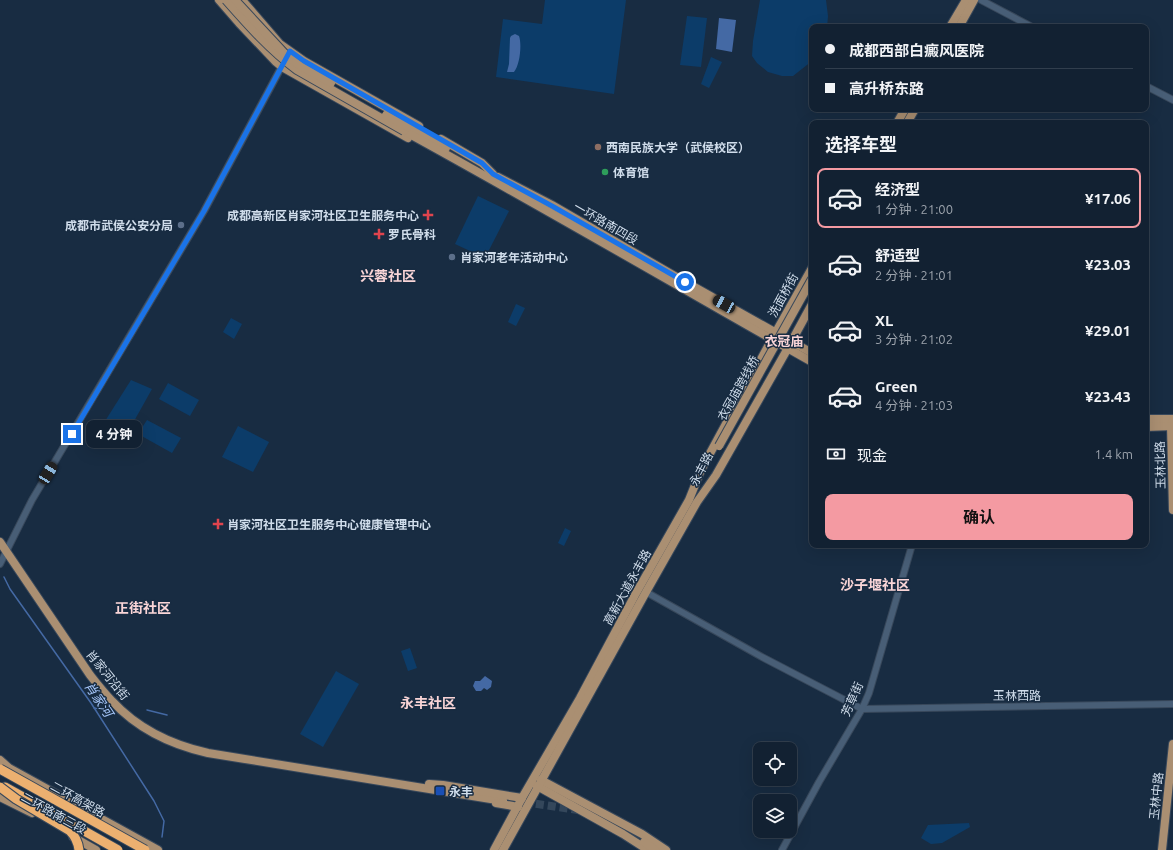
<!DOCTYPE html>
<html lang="zh">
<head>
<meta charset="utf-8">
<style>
	body { margin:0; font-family:Ubuntu,"Noto Sans SC",sans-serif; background:#1f2e3e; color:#f1f3f6; height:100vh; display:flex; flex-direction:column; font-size:15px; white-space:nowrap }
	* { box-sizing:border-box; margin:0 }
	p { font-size:13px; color:#9ca3ac }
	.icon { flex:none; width:22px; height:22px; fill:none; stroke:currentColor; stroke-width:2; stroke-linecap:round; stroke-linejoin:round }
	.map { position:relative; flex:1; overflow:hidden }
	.panel { position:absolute; left:809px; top:120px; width:340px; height:428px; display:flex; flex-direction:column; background:#122132; border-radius:8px; box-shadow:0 4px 16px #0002,0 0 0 1px #313e4d }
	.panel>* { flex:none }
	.guide { position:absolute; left:809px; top:24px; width:340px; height:88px; border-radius:8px; box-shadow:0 4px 16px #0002,0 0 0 1px #313e4d; display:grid; align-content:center; height:88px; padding:0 16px; background:#122132 }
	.tools { position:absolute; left:753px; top:742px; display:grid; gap:8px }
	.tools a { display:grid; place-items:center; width:44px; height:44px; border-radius:8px; background:#122132; box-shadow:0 4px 16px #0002,0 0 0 1px #313e4d; font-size:20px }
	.end { position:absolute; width:18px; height:18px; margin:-9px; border:5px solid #1a73e8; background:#fff; box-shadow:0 0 0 2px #fff }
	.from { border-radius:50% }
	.bubble { position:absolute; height:28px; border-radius:8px; background:#122132; box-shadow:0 4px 16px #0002,0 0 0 1px #313e4d; font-size:13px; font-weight:700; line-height:28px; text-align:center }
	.car { position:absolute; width:12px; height:24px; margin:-12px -6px; border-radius:5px; box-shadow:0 0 3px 1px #0007; background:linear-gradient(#222 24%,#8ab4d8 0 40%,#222 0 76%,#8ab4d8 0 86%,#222 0) }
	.guide b { display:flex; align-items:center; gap:14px; height:38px; font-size:15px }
	.guide b+b { border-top:1px solid #313e4d }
	.guide i { width:10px; height:10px; background:#f1f3f6 }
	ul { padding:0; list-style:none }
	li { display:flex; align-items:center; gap:12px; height:60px; margin:0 8px 6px; padding:0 8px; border:2px solid transparent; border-radius:8px }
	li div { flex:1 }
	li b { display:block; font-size:15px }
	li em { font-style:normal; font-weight:700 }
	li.current { border-color:#f49aa2 }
	li>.icon { width:36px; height:36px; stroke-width:1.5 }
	h2 { padding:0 16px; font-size:18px; line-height:48px }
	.pay { display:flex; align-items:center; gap:10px; height:44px; padding:0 16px; font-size:15px }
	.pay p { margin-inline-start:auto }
	.action { display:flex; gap:8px; margin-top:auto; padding:8px 16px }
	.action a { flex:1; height:46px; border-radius:8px; background:#f49aa2; color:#111; font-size:16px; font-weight:700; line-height:46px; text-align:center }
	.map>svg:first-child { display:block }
	.green { fill:#0c3c69 }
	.water { fill:#4469a4 }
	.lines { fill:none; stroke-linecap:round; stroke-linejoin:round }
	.stream { stroke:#4469a4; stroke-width:1.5 }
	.major-tunnel { stroke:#34475b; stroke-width:8; stroke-dasharray:8 4; stroke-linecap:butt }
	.minor-casing { stroke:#38485b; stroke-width:8 }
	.major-casing { stroke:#38485b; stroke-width:10 }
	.highway-casing { stroke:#38485b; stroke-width:11 }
	.minor { stroke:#485e76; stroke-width:6 }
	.major { stroke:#aa8f72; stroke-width:8 }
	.highway { stroke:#ecb070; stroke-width:9 }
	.major-bridge-casing { stroke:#38485b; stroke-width:10; stroke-linecap:butt }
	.highway-bridge-casing { stroke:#38485b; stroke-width:11; stroke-linecap:butt }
	.major-bridge { stroke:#aa8f72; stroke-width:8 }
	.highway-bridge { stroke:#ecb070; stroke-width:9 }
	.route { stroke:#1a73e8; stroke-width:5 }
	.education-dot { fill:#8d6e63; stroke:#182c42; stroke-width:1.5 }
	.leisure-dot { fill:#2e9e5b; stroke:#182c42; stroke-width:1.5 }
	.health-dot { fill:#e0444e; stroke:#182c42; stroke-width:1.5 }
	.service-dot { fill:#5c6f8a; stroke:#182c42; stroke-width:1.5 }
	.transit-dot { fill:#1a4fb4; stroke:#182c42; stroke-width:1.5 }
	.labels { text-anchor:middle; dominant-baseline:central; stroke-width:3; stroke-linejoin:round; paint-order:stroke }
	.poi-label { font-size:12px; font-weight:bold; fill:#d0ddeb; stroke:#182c42; text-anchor:start }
	.street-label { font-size:12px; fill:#d0ddeb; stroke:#182c42 }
	.neighbourhood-label { font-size:13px; font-weight:bold; fill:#f9d5d7; stroke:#182c42 }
	.water-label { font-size:13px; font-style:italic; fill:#a5c5f8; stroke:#182c42 }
	.quarter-label { font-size:14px; font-weight:bold; fill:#f9d5d7; stroke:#182c42 }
</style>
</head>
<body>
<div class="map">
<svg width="1173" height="850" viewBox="0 0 1173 850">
	<rect width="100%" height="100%" fill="#182c42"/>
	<g class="green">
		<polygon points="545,0 626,0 614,94 496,77 503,19 542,24"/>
		<polygon points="760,0 826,0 828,16 827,27 812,27 812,61 793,76 782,76 768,72 757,63 752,56 753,41"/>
		<polygon points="687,16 707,18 701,67 680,65"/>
		<polygon points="711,57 722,62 709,88 701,84"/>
		<polygon points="478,196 509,211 485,258 455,244"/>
		<polygon points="516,304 525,308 516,326 508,322"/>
		<polygon points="231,318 242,324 234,339 223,332"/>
		<polygon points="131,380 152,389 119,448 95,437"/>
		<polygon points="168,383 199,400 190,416 159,399"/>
		<polygon points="147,420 181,438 172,453 138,434"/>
		<polygon points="238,426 269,442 253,472 222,457"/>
		<polygon points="565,528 571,531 564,546 558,543"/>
		<polygon points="410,648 417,668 408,671 401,651"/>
		<polygon points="336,671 359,684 323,747 300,734"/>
		<polygon points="969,823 970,827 942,843 931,844 921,838 928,825"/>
	</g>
	<g class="water">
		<polygon points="719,18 736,20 732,52 716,49"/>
		<path d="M515 34 519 36C522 44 520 65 514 72H507L509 64 510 38 511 36Z"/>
		<polygon points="485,676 492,681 491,687 487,690 484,688 481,691 476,691 473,686 475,681 480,681"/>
	</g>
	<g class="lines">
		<g class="stream">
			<polyline points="4,577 10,589 91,703 154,801 164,821 162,837"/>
			<polyline points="94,708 101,709"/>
			<polyline points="147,710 167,715"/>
		</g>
		<polyline class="major-tunnel" points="524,802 578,810"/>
		<defs>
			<g id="minor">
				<polyline points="981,0 1032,27"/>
				<polyline points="1146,86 1173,100"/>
				<polyline points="0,564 32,500 204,211 283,64"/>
				<polyline points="646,592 762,657 862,709 1173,704"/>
				<polyline points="782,850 819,782 862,709 869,693 912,545"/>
			</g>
			<g id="major">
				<polyline points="219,0 239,23 276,62 282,67 408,138"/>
				<polyline points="242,0 280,44 304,61 419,126"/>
				<polyline points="950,27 966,0"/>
				<polyline points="959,27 974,0"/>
				<polyline points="897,123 905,109"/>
				<polyline points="907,123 915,109"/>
				<polyline points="408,127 446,148"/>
				<path d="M404 131C541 206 676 285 812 362"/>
				<polyline points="441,139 482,163 493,174"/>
				<polyline points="498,177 552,205 673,275 812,353"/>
				<polyline points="1146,419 1173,419"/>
				<polyline points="1173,420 1171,426 1173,510"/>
				<polyline points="1146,427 1173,426"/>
				<path d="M0 542 90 675C97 684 104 693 112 701 137 728 172 745 208 753L503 801"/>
				<polyline points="0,760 9,768 158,850"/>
				<polyline points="541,780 642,834 666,850"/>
				<polyline points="429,784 443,785 522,798"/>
				<polyline points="537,786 623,834 648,850"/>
				<polyline points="0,797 32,813"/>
				<polyline points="496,803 518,807"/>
				<polyline points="73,837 96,850"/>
				<polyline points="644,842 655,850"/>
				<polyline points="494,850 522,798 580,698 635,595 689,500 701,470 772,339 812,268"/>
				<polyline points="503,850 646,592 697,502 716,475 788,348 812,304"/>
				<polyline points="1162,850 1173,744"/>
			</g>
			<polyline id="highway" points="5,787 79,828"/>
		</defs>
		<use href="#minor" class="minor-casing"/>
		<use href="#major" class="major-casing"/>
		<use href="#highway" class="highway-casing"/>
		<use href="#minor" class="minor"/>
		<use href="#major" class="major"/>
		<use href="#highway" class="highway"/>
		<defs>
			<g id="major-bridge">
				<path d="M226 0C248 25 270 50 297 70L404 131"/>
				<polyline points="235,0 285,54 299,65 331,83"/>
				<polyline points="386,115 408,127"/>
				<polyline points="719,446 812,279"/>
			</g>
			<g id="highway-bridge">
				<polyline points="0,769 145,850"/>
				<path d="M0 787 16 799 70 831C76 837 78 842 79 850"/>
				<polyline points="79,828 118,850"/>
			</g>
		</defs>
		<use href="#major-bridge" class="major-bridge-casing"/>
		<use href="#highway-bridge" class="highway-bridge-casing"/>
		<use href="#major-bridge" class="major-bridge"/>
		<use href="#highway-bridge" class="highway-bridge"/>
	</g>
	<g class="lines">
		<polyline class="route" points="72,434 204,211 290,51 304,61 482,163 493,174 552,206 685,282"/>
	</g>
	<circle class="education-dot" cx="598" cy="147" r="4"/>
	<circle class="leisure-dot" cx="605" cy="172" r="4"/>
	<g class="health-dot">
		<path d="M426 209h4v4h4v4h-4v4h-4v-4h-4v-4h4z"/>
		<path d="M377 228h4v4h4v4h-4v4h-4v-4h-4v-4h4z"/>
		<path d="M216 518h4v4h4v4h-4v4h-4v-4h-4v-4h4z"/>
	</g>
	<g class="service-dot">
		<circle cx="181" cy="225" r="4"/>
		<circle cx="452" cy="257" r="4"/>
	</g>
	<rect class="transit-dot" x="435" y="786" width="10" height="10" rx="2"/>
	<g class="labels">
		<g class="poi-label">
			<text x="606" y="147">西南民族大学（武侯校区）</text>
			<text x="613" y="172">体育馆</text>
			<text x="419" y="215" text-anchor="end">成都高新区肖家河社区卫生服务中心</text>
			<text x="173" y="225" text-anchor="end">成都市武侯公安分局</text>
			<text x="388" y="234">罗氏骨科</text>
			<text x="460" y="257">肖家河老年活动中心</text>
			<text x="227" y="524">肖家河社区卫生服务中心健康管理中心</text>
			<text x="449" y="791">永丰</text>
		</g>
		<g class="street-label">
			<text transform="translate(606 223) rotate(30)">一环路南四段</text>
			<text transform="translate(783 295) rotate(-61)">洗面桥街</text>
			<text transform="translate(738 388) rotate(-61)">衣冠庙跨线桥</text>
			<text transform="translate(1160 465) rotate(-91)">玉林北路</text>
			<text transform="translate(701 469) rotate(-63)">永丰路</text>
			<text transform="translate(627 587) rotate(-61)">高新大道永丰路</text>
			<text transform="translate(108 675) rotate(51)">肖家河沿街</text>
			<text x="1017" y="695">玉林西路</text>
			<text transform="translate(852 699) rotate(-66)">芳草街</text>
			<text transform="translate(1156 796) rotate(-84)">玉林中路</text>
			<text transform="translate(78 799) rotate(29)">二环高架路</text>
			<text transform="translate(54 813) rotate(29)">二环路南三段</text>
		</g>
		<g class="neighbourhood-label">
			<text x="784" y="341">衣冠庙</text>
		</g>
		<g class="water-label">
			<text transform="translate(99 699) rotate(56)">肖家河</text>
		</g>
		<g class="quarter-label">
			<text x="388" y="276">兴蓉社区</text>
			<text x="875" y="585">沙子堰社区</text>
			<text x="143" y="608">正街社区</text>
			<text x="428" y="703">永丰社区</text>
		</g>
	</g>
</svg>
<div class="tools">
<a><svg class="icon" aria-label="locate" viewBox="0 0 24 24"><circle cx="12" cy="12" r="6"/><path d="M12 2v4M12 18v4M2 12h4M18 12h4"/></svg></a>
<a><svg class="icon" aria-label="layers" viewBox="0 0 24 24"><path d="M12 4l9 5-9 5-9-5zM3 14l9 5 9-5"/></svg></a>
</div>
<i class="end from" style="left:685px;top:282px"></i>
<i class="end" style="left:72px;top:434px"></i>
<div class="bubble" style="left:86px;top:420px;width:56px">4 分钟</div>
<i class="car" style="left:724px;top:304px;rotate:299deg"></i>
<i class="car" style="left:48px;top:473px;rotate:31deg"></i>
<div class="guide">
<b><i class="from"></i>成都西部白癜风医院</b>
<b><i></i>高升桥东路</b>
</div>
<section class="panel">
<h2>选择车型</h2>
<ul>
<li class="current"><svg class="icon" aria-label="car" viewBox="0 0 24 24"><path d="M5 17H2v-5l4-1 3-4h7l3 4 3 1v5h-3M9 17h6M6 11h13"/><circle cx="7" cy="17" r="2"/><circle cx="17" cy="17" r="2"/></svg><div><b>经济型</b><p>1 分钟 · 21:00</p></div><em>¥17.06</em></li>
<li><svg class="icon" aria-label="car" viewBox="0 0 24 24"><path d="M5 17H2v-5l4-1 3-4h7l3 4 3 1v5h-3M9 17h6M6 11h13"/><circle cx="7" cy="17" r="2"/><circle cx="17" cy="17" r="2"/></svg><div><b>舒适型</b><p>2 分钟 · 21:01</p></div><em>¥23.03</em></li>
<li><svg class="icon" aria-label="car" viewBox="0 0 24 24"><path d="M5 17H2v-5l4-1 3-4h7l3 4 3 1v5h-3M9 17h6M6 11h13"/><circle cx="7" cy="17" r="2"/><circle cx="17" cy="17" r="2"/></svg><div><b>XL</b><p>3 分钟 · 21:02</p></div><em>¥29.01</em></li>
<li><svg class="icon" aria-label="car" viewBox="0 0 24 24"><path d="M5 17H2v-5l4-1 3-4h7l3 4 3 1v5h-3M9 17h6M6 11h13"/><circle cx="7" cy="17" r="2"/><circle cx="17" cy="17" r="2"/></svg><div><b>Green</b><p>4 分钟 · 21:03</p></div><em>¥23.43</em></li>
</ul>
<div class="pay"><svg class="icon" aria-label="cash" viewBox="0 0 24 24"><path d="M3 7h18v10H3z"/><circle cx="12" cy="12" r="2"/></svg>现金<p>1.4 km</p></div>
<div class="action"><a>确认</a></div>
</section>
</div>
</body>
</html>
